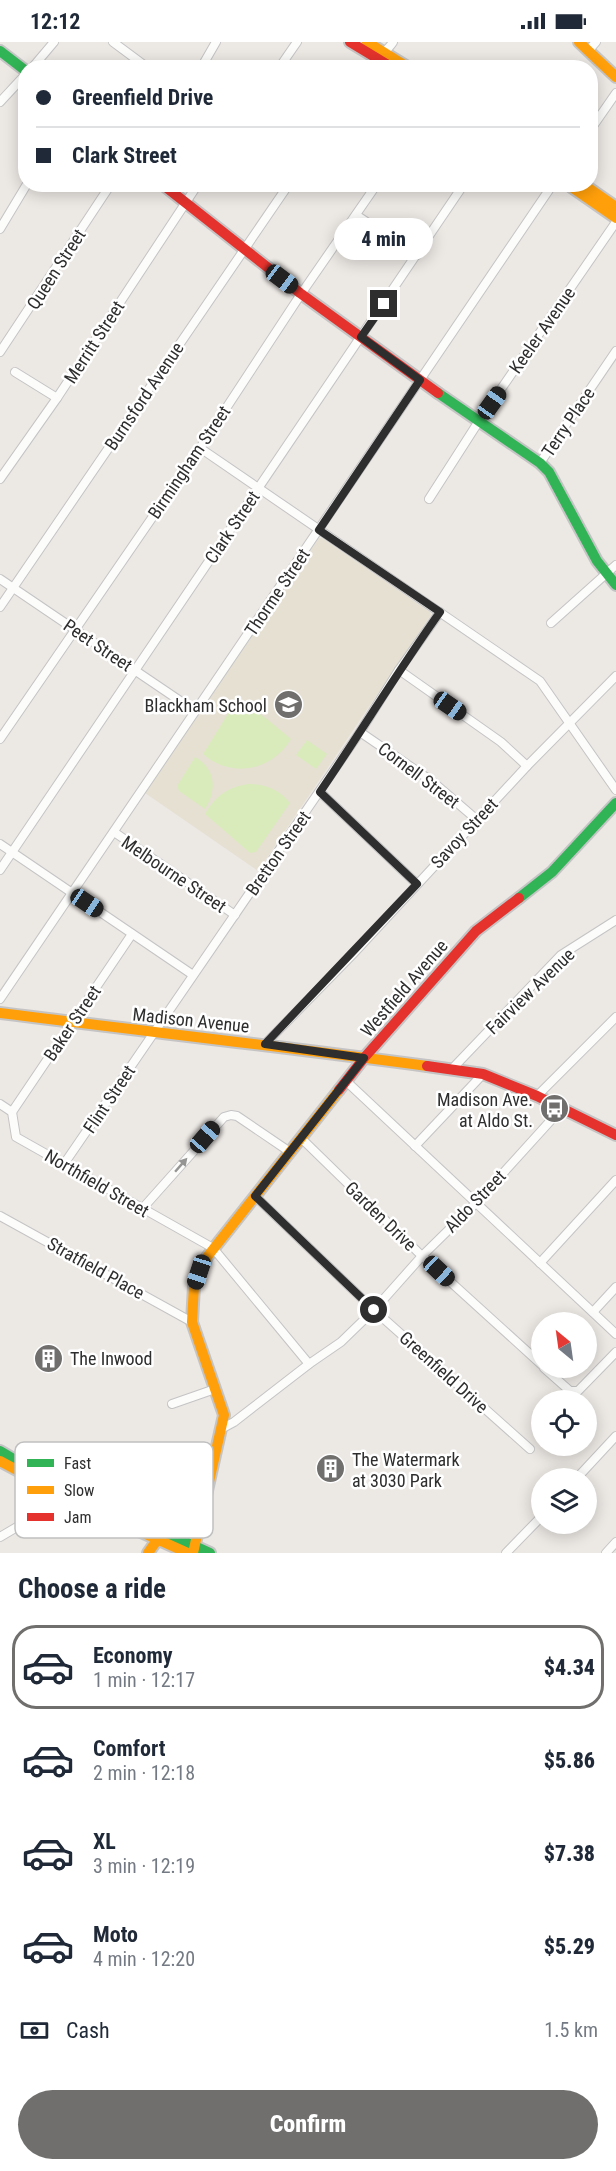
<!DOCTYPE html>
<html lang="en">
<head>
<meta charset="utf-8">
<style>
	body { margin:0; font-family:"Roboto Condensed",sans-serif; background:#f6f6f7; color:#1f2937; height:100vh; display:flex; flex-direction:column; font-size:22px; white-space:nowrap }
	* { box-sizing:border-box; margin:0 }
	p { font-size:20px; color:#747a83 }
	.icon { flex:none; width:33px; height:33px; fill:none; stroke:currentColor; stroke-width:2; stroke-linecap:round; stroke-linejoin:round }
	.map { position:relative; height:1511px; overflow:hidden }
	.panel { display:flex; flex-direction:column; background:#fff; flex:1 }
	.panel>* { flex:none }
	.hud { position:absolute; left:18px; top:18px; width:580px; height:132px; border-radius:24px; box-shadow:0 3px 15px #0003; display:grid; align-content:center; height:132px; padding:0 18px; background:#fff }
	.needle { width:39px; rotate:331deg }
	.tools { position:absolute; left:531px; top:1270px; display:grid; gap:12px }
	.tools a { display:grid; place-items:center; width:66px; height:66px; border-radius:50%; background:#fff; box-shadow:0 3px 15px #0003; font-size:30px }
	.end { position:absolute; width:27px; height:27px; margin:-14px; border:8px solid #2e2e2e; background:#fff; box-shadow:0 0 0 3px #fff }
	.from { border-radius:50% }
	.bubble { position:absolute; height:42px; border-radius:21px; background:#fff; box-shadow:0 3px 15px #0003; font-size:20px; font-weight:800; line-height:42px; text-align:center }
	.car { position:absolute; width:18px; height:36px; margin:-18px -9px; border-radius:8px; box-shadow:0 0 4px 2px #0007; background:linear-gradient(#222 24%,#8ab4d8 0 40%,#222 0 76%,#8ab4d8 0 86%,#222 0) }
	.hud b { display:flex; align-items:center; gap:21px; height:57px; font-size:22px }
	.hud b+b { border-top:2px solid #e0e1e3 }
	.hud i { width:15px; height:15px; background:#1f2937 }
	ul { padding:0; list-style:none }
	li { display:flex; align-items:center; gap:18px; height:84px; margin:0 12px 9px; padding:0 6px; border:3px solid transparent; border-radius:24px }
	li div { flex:1 }
	li b { display:block; font-size:22px }
	li em { font-style:normal; font-weight:800 }
	li.on { border-color:#706f6e }
	li>.icon { width:54px; height:54px; stroke-width:1.5 }
	h2 { padding:0 18px; font-size:27px; line-height:72px }
	.pay { display:flex; align-items:center; gap:15px; height:66px; padding:0 18px; font-size:22px }
	.pay p { margin-inline-start:auto }
	.button { display:flex; gap:12px; margin-top:auto; padding:12px 18px }
	.button a { flex:1; height:69px; border-radius:36px; background:#706f6e; color:#fff; font-size:24px; font-weight:800; line-height:69px; text-align:center }
	.status { display:flex; justify-content:space-between; align-items:center; height:42px; padding:0 30px; background:#fff; direction:ltr }
	.status svg { height:16px; fill:currentColor }
	.map>svg:first-child { display:block }
	.education { fill:#e6e0d3 }
	.pitch { fill:#d9eabb }
	.lines { fill:none; stroke-linecap:round; stroke-linejoin:round }
	.street-casing { stroke:#c5c4c5; stroke-width:10 }
	.fast-casing { stroke:#c5c4c5; stroke-width:14 }
	.slow-casing { stroke:#c5c4c5; stroke-width:14 }
	.jam-casing { stroke:#c5c4c5; stroke-width:14 }
	.street { stroke:#fcfcfb; stroke-width:8 }
	.fast { stroke:#30b455; stroke-width:10 }
	.slow { stroke:#ff9f0a; stroke-width:10 }
	.jam { stroke:#e5322d; stroke-width:10 }
	.oneway { fill:#959594 }
	.route { stroke:#2e2e2e; stroke-width:8 }
	.labels { text-anchor:middle; dominant-baseline:central; stroke-width:5; stroke-linejoin:round; paint-order:stroke }
	.street-label { font-size:18px; fill:#2e2e2e; stroke:#fff }
	.poi-label { font-size:18px; fill:#2e2e2e; stroke:#fff; text-anchor:end }
	.key { fill:#fff; stroke:#c0c0c0; stroke-width:1.5 }
	.key-label { font-size:16px; fill:#2e2e2e }
</style>
</head>
<body>
<div class="status"><b>12:12</b><svg viewBox="0 0 49 12"><path d="M0 12V9h3v3zM5 12V6h3v6zM10 12V3h3v9zM15 12V0h3v12zM26 1h20v11H26zM47 4h2v5h-2z"/></svg></div>
<div class="map">
<svg width="616" height="1511" viewBox="0 0 616 1511">
	<rect width="100%" height="100%" fill="#ece8e4"/>
	<polygon class="education" points="319,496 322,496 430,570 431,573 258,829 145,751"/>
	<g class="pitch">
		<path d="M240 659 267 677 291 697C272 729 231 737 203 712L234 662Z"/>
		<polygon points="307,698 327,712 316,727 296,713"/>
		<path d="M195 715C216 727 217 748 205 767L179 749 177 744Z"/>
		<path d="M248 742C265 742 279 747 290 761L256 810 250 811 205 772C215 754 228 745 248 742Z"/>
	</g>
	<g class="lines">
		<defs>
			<g id="street">
				<polyline points="113,0 148,26"/>
				<polyline points="588,9 596,0"/>
				<polyline points="32,26 54,0"/>
				<polyline points="201,26 216,0"/>
				<polyline points="279,26 297,0"/>
				<path d="M369 26C376 15 386 11 393 0"/>
				<polyline points="0,60 26,32"/>
				<polyline points="591,87 616,51"/>
				<polyline points="356,173 417,213"/>
				<polyline points="0,187 27,142"/>
				<polyline points="0,310 111,142"/>
				<polyline points="15,330 57,356"/>
				<polyline points="200,406 540,639 616,748"/>
				<polyline points="540,421 616,309"/>
				<polyline points="0,437 57,356 198,142"/>
				<polyline points="429,457 479,379 616,180"/>
				<polyline points="0,537 195,669"/>
				<polyline points="0,565 289,142"/>
				<polyline points="551,581 616,523"/>
				<polyline points="399,628 501,700 527,724"/>
				<polyline points="360,690 433,740 476,777"/>
				<polyline points="0,697 200,406 301,252 377,142"/>
				<polyline points="320,750 417,842"/>
				<polyline points="114,790 235,873"/>
				<polyline points="0,802 193,933"/>
				<polyline points="0,828 464,142"/>
				<polyline points="0,957 553,142"/>
				<polyline points="265,1002 352,913 527,724 616,634"/>
				<polyline points="451,1028 561,913 616,878"/>
				<polyline points="346,1039 616,1292"/>
				<polyline points="537,1054 616,975"/>
				<polyline points="0,1062 12,1070 16,1095 213,1206 309,1322"/>
				<polyline points="12,1070 132,892"/>
				<polyline points="301,1096 422,1214 542,1323"/>
				<polyline points="415,1104 483,1032"/>
				<polyline points="64,1122 360,690 399,628 440,570"/>
				<polyline points="255,1154 374,1268 530,1407"/>
				<polyline points="142,1167 224,1075 231,1073 237,1074 290,1110"/>
				<polyline points="0,1174 192,1280"/>
				<polyline points="540,1221 616,1138"/>
				<polyline points="593,1270 616,1245"/>
				<polyline points="544,1326 570,1349 578,1349 616,1310"/>
				<polyline points="172,1362 215,1347"/>
				<polyline points="221,1387 234,1380 309,1322 341,1300 374,1268 422,1214 476,1161 562,1066"/>
				<polyline points="576,1437 616,1394"/>
				<polyline points="0,1495 22,1482 49,1442"/>
				<polyline points="506,1511 542,1474"/>
				<polyline points="606,1511 616,1500"/>
			</g>
			<g id="fast">
				<polyline points="0,9 26,29"/>
				<polyline points="438,351 540,421 549,430 597,519 616,543"/>
				<polyline points="519,856 552,830 616,761"/>
				<polyline points="0,1409 51,1439 210,1511"/>
			</g>
			<g id="slow">
				<polyline points="367,0 409,26"/>
				<polyline points="579,0 616,35"/>
				<polyline points="567,142 616,176"/>
				<polyline points="583,142 616,165"/>
				<path d="M0 971C143 989 285 1005 427 1024"/>
				<polyline points="0,1419 92,1468 188,1511"/>
				<polyline points="148,1511 160,1494"/>
				<polyline points="193,1511 224,1373 192,1280 194,1244 207,1215 339,1048"/>
			</g>
			<g id="jam">
				<polyline points="350,0 393,26"/>
				<polyline points="162,142 300,251 438,351"/>
				<polyline points="427,1024 483,1032 537,1054 616,1093"/>
				<polyline points="339,1048 364,1016 476,889 519,856"/>
			</g>
		</defs>
		<use href="#street" class="street-casing"/>
		<use href="#fast" class="fast-casing"/>
		<use href="#slow" class="slow-casing"/>
		<use href="#jam" class="jam-casing"/>
		<use href="#street" class="street"/>
		<use href="#fast" class="fast"/>
		<use href="#slow" class="slow"/>
		<use href="#jam" class="jam"/>
	</g>
	<defs><path id="oneway-solid" d="M-6-.8H1V-3.2L6.5 0L1 3.2V.8H-6Z" transform="scale(1.5)"/></defs>
	<use class="oneway" href="#oneway-solid" transform="translate(181 1123) rotate(-49)"/>
	<g class="lines">
		<path class="route" d="M374 1268 255 1154 364 1016 265 1002 417 842 320 750C361 690 398 629 440 570L319 488 420 338 361 295 384 262"/>
	</g>
	<defs>
		<symbol id="school-disc" viewBox="-11 -11 22 22"><circle r="9.5" fill="#706f6e" stroke="#fff"/><path d="M0-5L7-2L0 1L-7-2ZM-4 1L0 2.5L4 1V4Q0 6-4 4Z" fill="#fff"/></symbol>
		<symbol id="bus-disc" viewBox="-11 -11 22 22"><circle r="9.5" fill="#706f6e" stroke="#fff"/><path d="M-5-6H5V4H4V6H2V4H-2V6H-4V4H-5ZM-3.5-4V0h7V-4ZM-3.5 1.2v1.5H-2V1.2ZM2 1.2v1.5H3.5V1.2Z" fill="#fff"/></symbol>
		<symbol id="building-disc" viewBox="-11 -11 22 22"><circle r="9.5" fill="#706f6e" stroke="#fff"/><path d="M-4-6H4V6H1V3H-1V6H-4ZM-2.5-4.3h1.7v1.8h-1.7ZM.8-4.3h1.7v1.8H.8ZM-2.5-1h1.7V.8h-1.7ZM.8-1h1.7V.8H.8Z" fill="#fff"/></symbol>
	</defs>
	<g fill-rule="evenodd">
		<use href="#school-disc" x="272" y="646" width="33" height="33"/>
		<use href="#bus-disc" x="538" y="1050" width="33" height="33"/>
		<use href="#building-disc" x="32" y="1300" width="33" height="33"/>
		<use href="#building-disc" x="314" y="1410" width="33" height="33"/>
	</g>
	<g class="labels">
		<g class="street-label">
			<text transform="translate(56 227) rotate(-57)">Queen Street</text>
			<text transform="translate(542 288) rotate(-55)">Keeler Avenue</text>
			<text transform="translate(94 300) rotate(-57)">Merritt Street</text>
			<text transform="translate(144 354) rotate(-56)">Burnsford Avenue</text>
			<text transform="translate(568 380) rotate(-56)">Terry Place</text>
			<text transform="translate(189 420) rotate(-56)">Birmingham Street</text>
			<text transform="translate(232 485) rotate(-56)">Clark Street</text>
			<text transform="translate(277 550) rotate(-56)">Thorme Street</text>
			<text transform="translate(98 603) rotate(34)">Peet Street</text>
			<text transform="translate(419 733) rotate(37)">Cornell Street</text>
			<text transform="translate(464 791) rotate(-47)">Savoy Street</text>
			<text transform="translate(278 811) rotate(-55)">Bretton Street</text>
			<text transform="translate(174 832) rotate(34)">Melbourne Street</text>
			<text transform="translate(404 946) rotate(-49)">Westfield Avenue</text>
			<text transform="translate(530 949) rotate(-44)">Fairview Avenue</text>
			<text transform="translate(191 978) rotate(6)">Madison Avenue</text>
			<text transform="translate(72 981) rotate(-56)">Baker Street</text>
			<text transform="translate(109 1057) rotate(-56)">Flint Street</text>
			<text transform="translate(97 1141) rotate(30)">Northfield Street</text>
			<text transform="translate(475 1159) rotate(-46)">Aldo Street</text>
			<text transform="translate(381 1174) rotate(44)">Garden Drive</text>
			<text transform="translate(96 1226) rotate(29)">Stratfield Place</text>
			<text transform="translate(444 1330) rotate(42)">Greenfield Drive</text>
		</g>
		<g class="poi-label">
			<text x="267" y="663">Blackham School</text>
			<text x="533" y="1057">Madison Ave.<tspan x="533" dy="21">at Aldo St.</tspan></text>
			<text x="70" y="1316" text-anchor="start">The Inwood</text>
			<text x="352" y="1417" text-anchor="start">The Watermark<tspan x="352" dy="21">at 3030 Park</tspan></text>
		</g>
	</g>
	<rect x="15" y="1400" width="198" height="96" rx="9" class="key"/>
	<rect x="27" y="1417" width="27" height="8" fill="#30b455"/>
	<rect x="27" y="1444" width="27" height="8" fill="#ff9f0a"/>
	<rect x="27" y="1471" width="27" height="8" fill="#e5322d"/>
	<g class="key-label">
		<text x="64" y="1427">Fast</text>
		<text x="64" y="1454">Slow</text>
		<text x="64" y="1481">Jam</text>
	</g>
</svg>
<div class="tools">
<a><svg class="needle" viewBox="-14 -14 28 28"><path d="M0-13l5 13h-10z" fill="#e53935"/><path d="M0 13l5-13h-10z" fill="#747a83"/></svg></a>
<a><svg class="icon" aria-label="locate" viewBox="0 0 24 24"><circle cx="12" cy="12" r="6"/><path d="M12 2v4M12 18v4M2 12h4M18 12h4"/></svg></a>
<a><svg class="icon" aria-label="layers" viewBox="0 0 24 24"><path d="M12 4l9 5-9 5-9-5zM3 14l9 5 9-5"/></svg></a>
</div>
<i class="end from" style="left:374px;top:1268px"></i>
<i class="end" style="left:384px;top:262px"></i>
<div class="bubble" style="left:334px;top:176px;width:99px">4 min</div>
<i class="car" style="left:282px;top:237px;rotate:127deg"></i>
<i class="car" style="left:492px;top:361px;rotate:35deg"></i>
<i class="car" style="left:450px;top:664px;rotate:125deg"></i>
<i class="car" style="left:87px;top:861px;rotate:124deg"></i>
<i class="car" style="left:205px;top:1095px;rotate:41deg"></i>
<i class="car" style="left:439px;top:1229px;rotate:133deg"></i>
<i class="car" style="left:199px;top:1230px;rotate:198deg"></i>
<div class="hud">
<b><i class="from"></i>Greenfield Drive</b>
<b><i></i>Clark Street</b>
</div>
</div>
<section class="panel">
<h2>Choose a ride</h2>
<ul>
<li class="on"><svg class="icon" aria-label="car" viewBox="0 0 24 24"><path d="M5 17H2v-5l4-1 3-4h7l3 4 3 1v5h-3M9 17h6M6 11h13"/><circle cx="7" cy="17" r="2"/><circle cx="17" cy="17" r="2"/></svg><div><b>Economy</b><p>1 min · 12:17</p></div><em>$4.34</em></li>
<li><svg class="icon" aria-label="car" viewBox="0 0 24 24"><path d="M5 17H2v-5l4-1 3-4h7l3 4 3 1v5h-3M9 17h6M6 11h13"/><circle cx="7" cy="17" r="2"/><circle cx="17" cy="17" r="2"/></svg><div><b>Comfort</b><p>2 min · 12:18</p></div><em>$5.86</em></li>
<li><svg class="icon" aria-label="car" viewBox="0 0 24 24"><path d="M5 17H2v-5l4-1 3-4h7l3 4 3 1v5h-3M9 17h6M6 11h13"/><circle cx="7" cy="17" r="2"/><circle cx="17" cy="17" r="2"/></svg><div><b>XL</b><p>3 min · 12:19</p></div><em>$7.38</em></li>
<li><svg class="icon" aria-label="car" viewBox="0 0 24 24"><path d="M5 17H2v-5l4-1 3-4h7l3 4 3 1v5h-3M9 17h6M6 11h13"/><circle cx="7" cy="17" r="2"/><circle cx="17" cy="17" r="2"/></svg><div><b>Moto</b><p>4 min · 12:20</p></div><em>$5.29</em></li>
</ul>
<div class="pay"><svg class="icon" aria-label="cash" viewBox="0 0 24 24"><path d="M3 7h18v10H3z"/><circle cx="12" cy="12" r="2"/></svg>Cash<p>1.5 km</p></div>
<div class="button"><a>Confirm</a></div>
</section>
</body>
</html>
